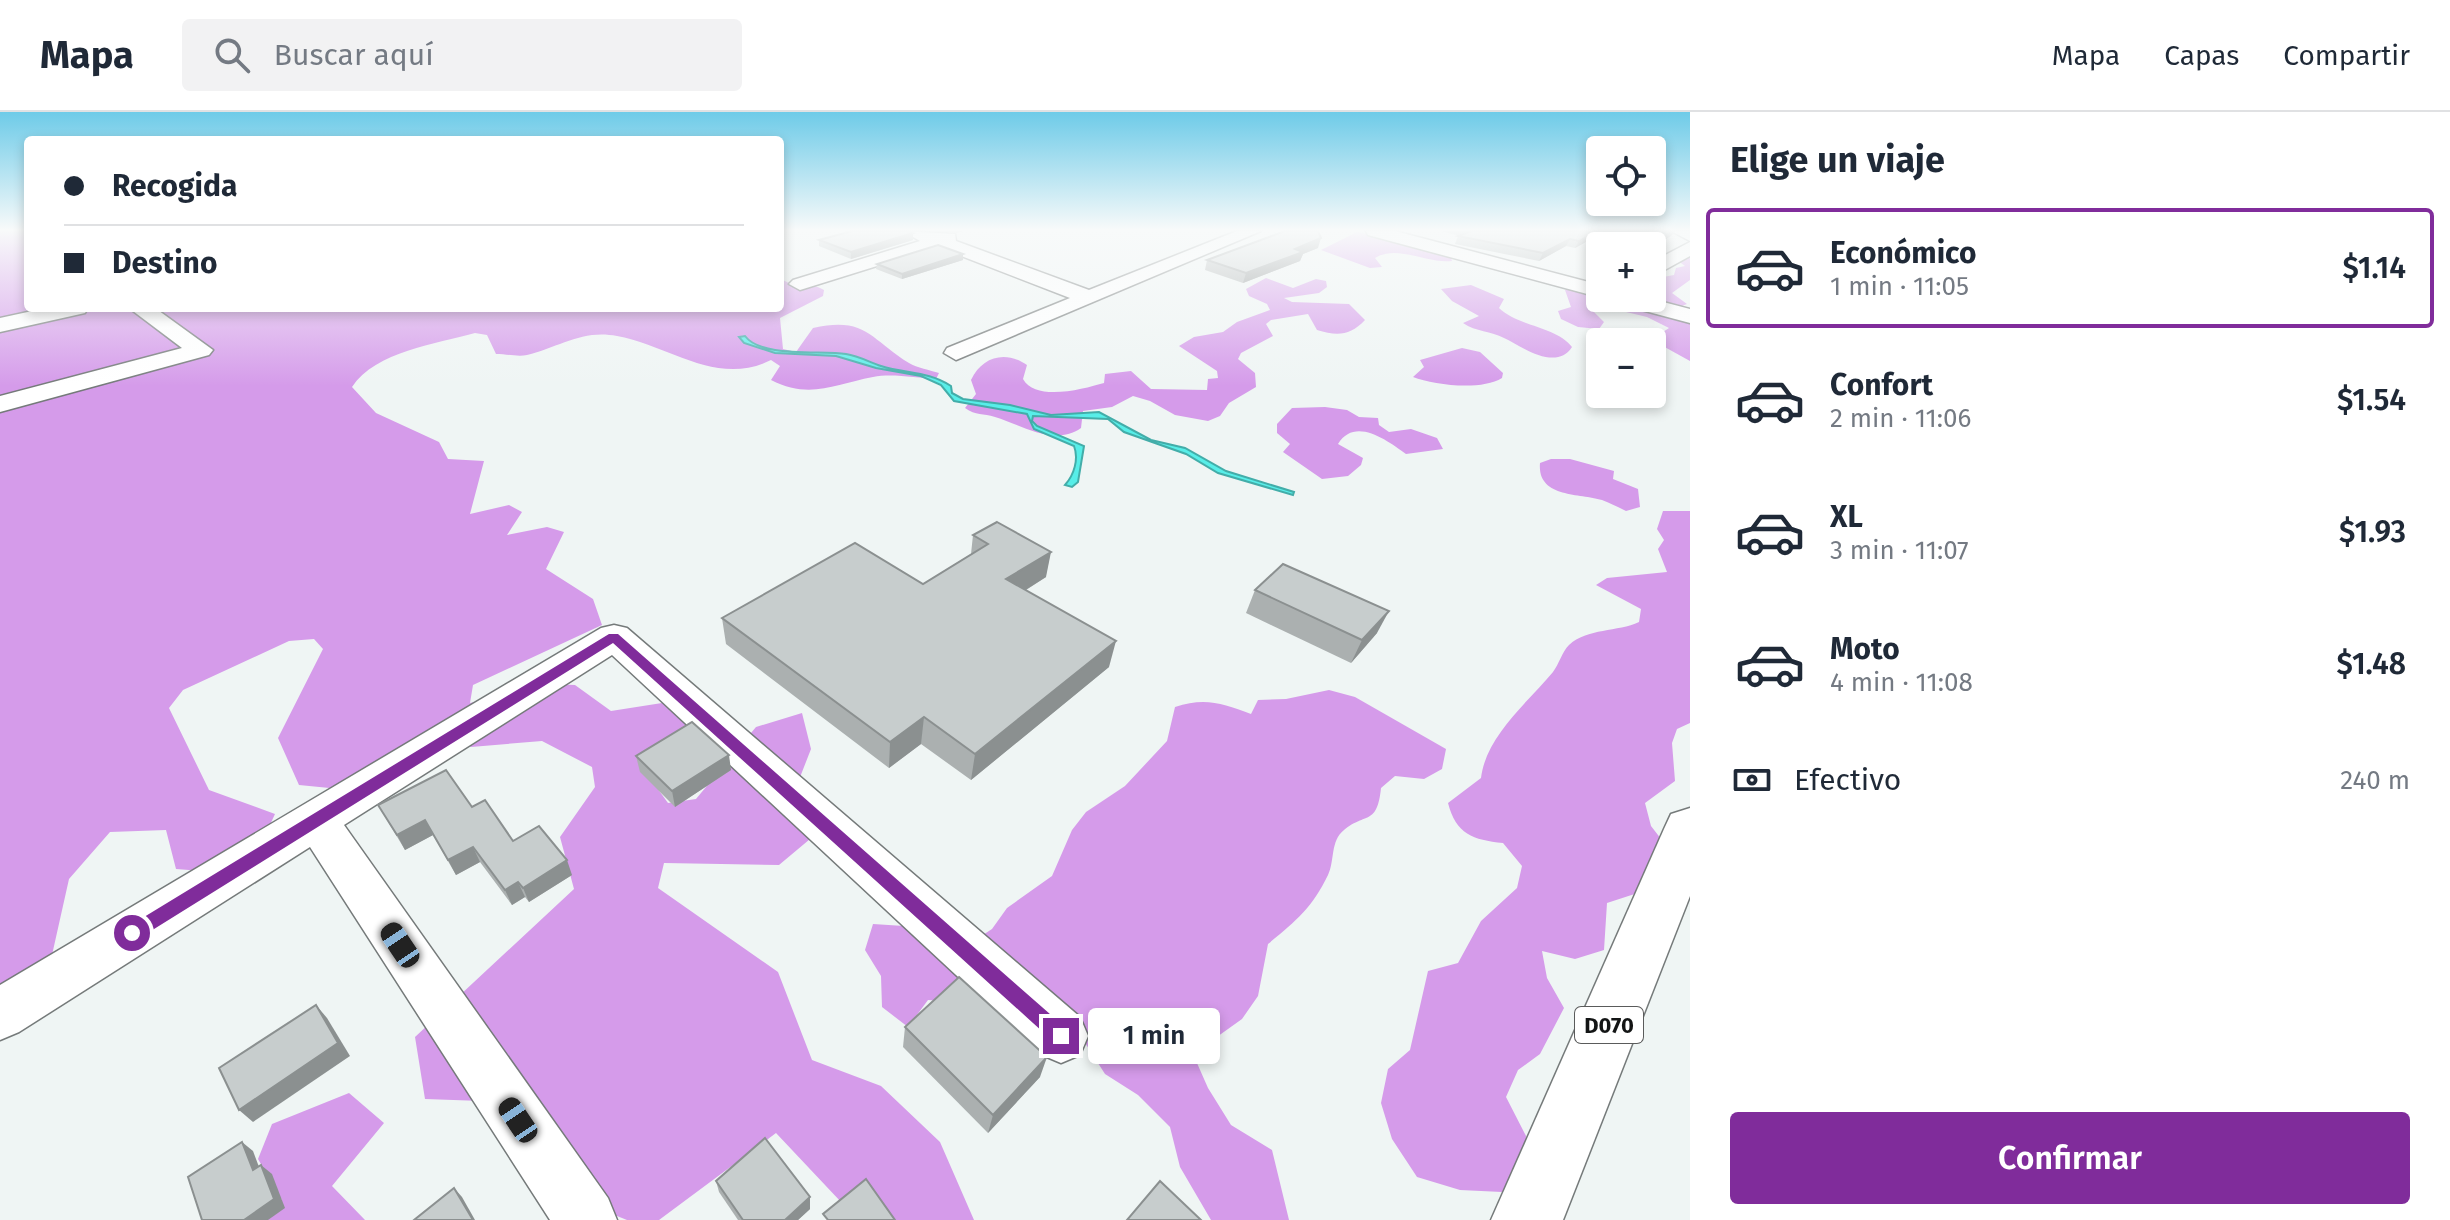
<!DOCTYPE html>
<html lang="es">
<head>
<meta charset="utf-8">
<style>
	body { margin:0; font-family:"Fira Sans",sans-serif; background:#f2f2f3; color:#1f2937; height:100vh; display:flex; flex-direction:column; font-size:30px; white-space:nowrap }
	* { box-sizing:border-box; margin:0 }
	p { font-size:26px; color:#747a83 }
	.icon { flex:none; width:44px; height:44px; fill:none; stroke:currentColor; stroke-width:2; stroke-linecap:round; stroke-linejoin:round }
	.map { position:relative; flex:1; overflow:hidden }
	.drawer { display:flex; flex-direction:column; background:#fff; width:760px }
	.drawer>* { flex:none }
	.banner { position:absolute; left:24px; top:24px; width:760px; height:176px; border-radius:8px; box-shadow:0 4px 12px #0003; display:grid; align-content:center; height:176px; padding:0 40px; background:#fff }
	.buttons { position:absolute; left:1586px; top:24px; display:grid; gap:16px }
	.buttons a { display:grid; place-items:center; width:80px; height:80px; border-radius:8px; background:#fff; box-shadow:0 4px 12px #0003; font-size:40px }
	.end { position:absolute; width:36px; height:36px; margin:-18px; border:10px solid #802c9b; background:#fff; box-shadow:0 0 0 4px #fff }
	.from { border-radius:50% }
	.bubble { position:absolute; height:56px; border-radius:8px; background:#fff; box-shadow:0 4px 12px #0003; font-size:26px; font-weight:600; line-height:56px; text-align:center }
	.car { position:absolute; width:24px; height:48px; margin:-24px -12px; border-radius:10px; box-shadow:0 0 6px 2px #0007; background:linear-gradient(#222 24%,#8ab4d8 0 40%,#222 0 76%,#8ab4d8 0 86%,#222 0) }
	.banner b { display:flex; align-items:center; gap:28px; height:76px; font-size:30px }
	.banner b+b { border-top:2px solid #e0e1e3 }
	.banner i { width:20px; height:20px; background:#1f2937 }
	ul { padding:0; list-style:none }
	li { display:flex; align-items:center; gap:24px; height:120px; margin:0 16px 12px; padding:0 24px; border:4px solid transparent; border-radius:8px }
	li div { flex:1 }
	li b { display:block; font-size:30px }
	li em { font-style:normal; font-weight:600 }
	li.current { border-color:#802c9b }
	li>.icon { width:72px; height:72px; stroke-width:1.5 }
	h2 { padding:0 40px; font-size:36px; line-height:96px }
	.pay { display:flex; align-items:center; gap:20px; height:88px; padding:0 40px; font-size:30px }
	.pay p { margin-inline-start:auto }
	.primary-button { display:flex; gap:16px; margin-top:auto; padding:16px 40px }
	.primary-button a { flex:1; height:92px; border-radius:8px; background:#802c9b; color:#fff; font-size:32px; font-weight:600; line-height:92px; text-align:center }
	header { display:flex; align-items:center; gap:48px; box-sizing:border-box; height:112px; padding:0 40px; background:#fff; border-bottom:2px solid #e0e1e3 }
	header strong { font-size:38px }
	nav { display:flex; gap:44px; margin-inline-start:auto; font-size:28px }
	.search { width:560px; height:72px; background:#f2f2f3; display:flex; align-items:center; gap:20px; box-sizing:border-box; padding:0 28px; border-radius:8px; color:#747a83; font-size:30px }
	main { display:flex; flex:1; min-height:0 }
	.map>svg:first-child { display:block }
	.forest { fill:#d59bea }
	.water { fill:#57eee8; stroke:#43ada9; stroke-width:2 }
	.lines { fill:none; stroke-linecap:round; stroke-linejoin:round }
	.minor-casing { stroke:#757a7a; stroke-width:3 }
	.major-casing { stroke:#757a7a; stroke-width:3 }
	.minor { fill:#fff; fill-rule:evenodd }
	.major { fill:#fff; fill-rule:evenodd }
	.wall { fill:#abb0b0 }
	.shaded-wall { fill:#8b9090 }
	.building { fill:#c7cdcd; stroke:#8b9090; stroke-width:2 }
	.route { fill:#802c9b }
	.labels { text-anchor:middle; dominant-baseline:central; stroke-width:8; stroke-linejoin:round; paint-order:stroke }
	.shield { fill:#fff; stroke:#5a5b5b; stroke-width:2 }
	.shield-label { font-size:22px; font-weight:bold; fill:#131515 }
</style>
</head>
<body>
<header>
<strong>Mapa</strong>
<div class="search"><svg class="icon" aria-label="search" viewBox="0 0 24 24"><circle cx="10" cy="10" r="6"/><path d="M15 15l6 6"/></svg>Buscar aquí</div>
<nav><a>Mapa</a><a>Capas</a><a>Compartir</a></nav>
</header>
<main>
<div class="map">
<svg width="1690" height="1108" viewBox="0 0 1690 1108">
	<rect width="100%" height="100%" fill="#eff5f4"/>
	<g class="forest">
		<path d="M0 119H28V196H780V166C794 177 809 169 824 178L823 184 780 206 783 237 796 240 813 216C866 204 870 227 909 251 917 256 930 258 939 261L936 267C916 266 892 261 873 265 835 272 810 288 771 268L780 254 771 248C717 275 670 234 617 224 583 217 559 235 527 243 518 245 506 242 496 242L487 223 475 221C436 232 376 239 352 275L376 301 439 330 448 347 484 349 470 402 509 393 522 400 507 423 547 415 564 420 546 457 593 487 602 513 473 573 470 591 550 572 575 573 611 599 662 591 690 617 655 673 668 691 696 687 756 615 802 601 811 637 795 678 822 717 779 753 664 751 658 776 778 860 812 948 881 974 940 1030 974 1108H858L776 1021 659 1108H627L577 1088 536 991 425 987 415 925 574 777 560 725 595 675 592 655 542 629 471 635 445 617 394 638 350 678 299 673 278 626 323 537 314 527 289 529 183 578 169 596 209 678 275 702 262 730 202 759 176 757 166 718 110 720 69 767 52 843 0 879Z"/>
		<path d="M1357 120C1387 125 1419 133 1450 142L1452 149C1427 152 1397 132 1375 146L1382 155 1370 156 1321 138Z"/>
		<polygon points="1684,145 1690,145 1690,168 1672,181 1687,192 1679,195 1639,186 1652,186 1652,167 1674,163 1676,156 1685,154 1677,148"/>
		<path d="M1266 166 1293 176 1316 167 1326 169 1327 175 1319 181 1284 186 1292 190 1349 192 1365 208C1350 224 1337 224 1317 218L1308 202 1271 208 1266 212 1273 224 1241 241 1238 247 1255 261 1256 275 1229 291 1220 304 1208 309 1175 303 1150 289 1133 284 1112 295 1083 299 1081 316C1054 335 1022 313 995 305 983 301 976 304 965 296L976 282 971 268C982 245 1005 238 1027 253L1023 267C1036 290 1083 277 1104 271L1105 262 1131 259 1151 277 1207 278 1208 267 1218 266 1217 259 1179 234 1194 225 1223 220 1237 210 1270 198 1267 192 1249 184 1246 177Z"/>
		<path d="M1471 173 1504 187 1499 196C1519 215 1556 214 1572 235 1556 260 1521 234 1504 226 1491 219 1476 220 1463 211L1479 204 1452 189 1441 177Z"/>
		<polygon points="1574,176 1600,181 1600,186 1618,186 1690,206 1690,249 1661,233 1630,222 1629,216 1663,220 1669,216 1647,205 1601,194 1593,199 1604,210 1599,217 1578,215 1561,207 1558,199 1571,195 1565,178"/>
		<path d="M1462 236 1480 240 1503 261 1502 266C1481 279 1434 273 1413 265L1424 255 1420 248Z"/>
		<path d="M1325 295 1347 298 1359 305 1378 306 1379 313 1389 320 1411 317 1437 326 1443 337 1406 342C1388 329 1355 304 1338 332L1363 346 1361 353 1348 364 1322 367 1283 340 1290 332 1277 321V312L1292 296Z"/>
		<path d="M1551 347H1570L1614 359 1613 367 1638 377 1640 395 1626 399C1618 395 1610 391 1602 388 1579 381 1537 386 1540 351Z"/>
		<path d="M1663 399H1690V611L1677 617 1672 631 1675 669 1645 691 1651 714 1668 736 1653 776 1607 791 1604 838 1575 847 1542 839 1547 866 1564 896 1540 942 1518 958 1506 985 1526 1024 1524 1057 1502 1080 1460 1078 1417 1065 1392 1027 1381 991 1388 957 1410 938 1428 859 1458 851 1481 809 1517 776 1522 754 1503 731C1473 728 1456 722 1448 691L1481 666C1486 624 1527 591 1553 560 1559 552 1562 540 1569 533 1587 516 1618 520 1639 510L1641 497 1596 473 1607 466 1667 460 1658 437 1664 428 1657 417Z"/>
		<path d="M1329 578 1355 585 1446 637 1442 657 1424 667 1395 664 1381 676C1377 714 1366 700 1344 718 1330 729 1335 749 1328 763 1312 796 1296 809 1268 832L1258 884 1242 907 1193 942 1208 976 1231 1013 1272 1038 1289 1108H1211L1180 1055 1170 1015 1138 983 1105 962 1064 898 928 888 908 915 882 895 881 864 865 838 873 812 904 814 966 834 992 817 1007 796 1052 764 1072 718 1086 700 1125 674 1167 629 1175 595C1204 585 1223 591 1251 602L1258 588 1286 587Z"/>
		<polygon points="349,981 384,1011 332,1074 365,1108 260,1108 282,1088 258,1047 272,1012"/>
	</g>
	<path class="water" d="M745 224C761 246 821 238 846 242 859 244 869 250 881 254 906 262 928 259 951 274L952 281 963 287 1010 293 1051 303 1099 300 1151 328 1185 336 1226 359 1294 380 1293 383 1218 361 1186 342 1124 320 1108 307 1033 304 1032 309 1037 314 1084 334 1078 370 1072 375 1065 373C1074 363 1079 347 1074 334L1034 317 1027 302 954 289 941 273 921 264 876 256 836 244 775 241 744 231 739 225Z"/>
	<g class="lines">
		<defs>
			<g id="minor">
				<polygon points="903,119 955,122 956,129 1089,178 1237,119 1261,119 956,248 944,241 947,236 1070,186 938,135 800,178 789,172 793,168 920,129"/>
				<polygon points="1366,119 1395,119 1600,173 1602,186 1368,123"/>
				<polygon points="1690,130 1690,144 1652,165 1652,150"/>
				<polygon points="1612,186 1648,186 1690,197 1690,211 1615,191"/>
				<polygon points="46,196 88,196 85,201 0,220 0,206"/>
				<polygon points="129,196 155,196 213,238 209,243 0,300 0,284 182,236"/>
				<polygon points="614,513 627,516 1080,905 1088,924 1080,943 1061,951 1042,943 612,543 344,713 608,1086 617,1108 550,1108 310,735 19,920 0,928 0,873 601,516"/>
			</g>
			<g id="major">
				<polygon points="1671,119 1690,119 1690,129"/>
				<polygon points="1690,696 1690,784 1563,1108 1491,1108 1664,717 1671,702"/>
			</g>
		</defs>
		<use href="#minor" class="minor-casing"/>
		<use href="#major" class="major-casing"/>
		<use href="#minor" class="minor"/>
		<use href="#major" class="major"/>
	</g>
	<g class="wall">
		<polygon points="934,119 963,119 957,121"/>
		<polygon points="1441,119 1675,119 1672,123 1663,129 1655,127 1647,132 1602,121 1575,136 1566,134 1539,149 1455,132 1458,124 1460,124"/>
		<polygon points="913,121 913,128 851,147 819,134 819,128"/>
		<polygon points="1318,136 1303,142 1300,149 1243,171 1205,158 1207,148"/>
		<polygon points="963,148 902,167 876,157 877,152"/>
		<polygon points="973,423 1046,465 1026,478 1109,555 971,668 921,632 889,656 726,532 722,506 923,472 971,442"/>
		<polygon points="1255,478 1377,521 1351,551 1246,501"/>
		<polygon points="636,644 731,658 675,695 640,660"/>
		<polygon points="378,693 472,695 513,729 572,763 529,790 525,785 512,793 480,750 456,763 433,723 405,738"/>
		<polygon points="905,915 1040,965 988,1021 903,935"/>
		<polygon points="716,1069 810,1085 810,1097 798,1108 738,1108 719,1080"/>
	</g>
	<g class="shaded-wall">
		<polygon points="1597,119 1604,119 1602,121 1575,136 1579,129"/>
		<polygon points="1672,119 1675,119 1672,123 1663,129 1667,122"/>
		<polygon points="1659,120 1655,127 1647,132 1652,124"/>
		<polygon points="913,121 913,128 851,147 851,140"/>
		<polygon points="1321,126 1318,136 1303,142 1300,149 1243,171 1246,161 1295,137"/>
		<polygon points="1570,127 1566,134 1539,149 1543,141"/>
		<polygon points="963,142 963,148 902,167 902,162"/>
		<polygon points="1051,440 1046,465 1002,493 1006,467"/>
		<polygon points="1389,499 1377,521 1351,551 1362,528"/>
		<polygon points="1116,529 1109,555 971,668 975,642"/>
		<polygon points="924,605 921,632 889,656 890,630"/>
		<polygon points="729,643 731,658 675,695 672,679"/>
		<polygon points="425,708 433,723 405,738 397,723"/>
		<polygon points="473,735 480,750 456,763 448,748"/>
		<polygon points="567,748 572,763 529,790 523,776"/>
		<polygon points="518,770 525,785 512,793 505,778"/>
		<polygon points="316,893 327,906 350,944 253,1010 239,998"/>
		<polygon points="1047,945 1040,965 988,1021 993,1003"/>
		<polygon points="242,1030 253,1039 264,1068 253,1058"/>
		<polygon points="261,1053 272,1062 285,1096 268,1108 244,1108"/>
		<polygon points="454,1076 462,1085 475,1108 473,1108"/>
		<polygon points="810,1085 810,1097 798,1108 785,1108"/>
	</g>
	<g class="building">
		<polygon points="852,119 908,119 913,121 851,140 819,128"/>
		<polygon points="1285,119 1318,119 1321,126 1295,137 1303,140 1246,161 1207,148"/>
		<polygon points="1471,119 1597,119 1579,129 1570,127 1543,141 1458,124"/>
		<polygon points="1627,119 1672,119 1667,122 1659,120 1652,124"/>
		<polygon points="938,133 963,142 902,162 877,152"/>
		<polygon points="997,410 1051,440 1006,467 1116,529 975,642 924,605 890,630 722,506 855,431 923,472 988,432 973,423"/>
		<polygon points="1283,452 1389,499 1362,528 1255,478"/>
		<polygon points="692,610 729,643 672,679 636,644"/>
		<polygon points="446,658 472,695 485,688 513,729 539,714 567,748 523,776 518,770 505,778 473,735 448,748 425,708 397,723 378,693"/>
		<polygon points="959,865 1047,945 993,1003 905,915"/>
		<polygon points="316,893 338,931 239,998 219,956"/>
		<polygon points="765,1026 810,1085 785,1108 743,1108 716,1069"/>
		<polygon points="242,1030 253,1058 261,1053 274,1087 244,1108 202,1108 188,1065"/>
		<polygon points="866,1067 895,1108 828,1108 823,1102"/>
		<polygon points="1160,1069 1201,1108 1127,1108"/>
		<polygon points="454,1076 473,1108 414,1108"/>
	</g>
	<linearGradient id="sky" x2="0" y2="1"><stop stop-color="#6ecbe8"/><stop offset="0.43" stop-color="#f8fafa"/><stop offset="1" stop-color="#f8fafa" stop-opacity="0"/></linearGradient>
	<rect width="1690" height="274" fill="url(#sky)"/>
	<polygon class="route" points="609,522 618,522 1067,917 1067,930 1054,930 613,531 138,827 126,827 126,816"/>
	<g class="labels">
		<rect class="shield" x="1575" y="895" width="68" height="36" rx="6"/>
		<g class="shield-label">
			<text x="1609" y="913">D070</text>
		</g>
	</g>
</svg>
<div class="buttons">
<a><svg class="icon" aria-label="locate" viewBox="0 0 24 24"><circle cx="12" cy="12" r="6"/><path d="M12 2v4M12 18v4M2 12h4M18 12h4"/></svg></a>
<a>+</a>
<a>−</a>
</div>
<i class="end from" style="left:132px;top:821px"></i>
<i class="end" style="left:1061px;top:924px"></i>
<div class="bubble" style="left:1088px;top:896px;width:132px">1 min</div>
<i class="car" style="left:400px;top:833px;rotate:326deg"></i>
<i class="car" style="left:518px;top:1008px;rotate:326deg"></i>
<div class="banner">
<b><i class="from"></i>Recogida</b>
<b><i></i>Destino</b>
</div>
</div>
<section class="drawer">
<h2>Elige un viaje</h2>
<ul>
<li class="current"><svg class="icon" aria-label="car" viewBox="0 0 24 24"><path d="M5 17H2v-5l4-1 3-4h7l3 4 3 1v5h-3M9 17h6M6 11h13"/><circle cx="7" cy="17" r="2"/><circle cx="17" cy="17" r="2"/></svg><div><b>Económico</b><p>1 min · 11:05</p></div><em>$1.14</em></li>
<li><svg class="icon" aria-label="car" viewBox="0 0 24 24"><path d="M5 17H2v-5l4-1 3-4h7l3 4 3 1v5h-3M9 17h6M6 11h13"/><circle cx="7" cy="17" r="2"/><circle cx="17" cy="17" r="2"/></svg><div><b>Confort</b><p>2 min · 11:06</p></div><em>$1.54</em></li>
<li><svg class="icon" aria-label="car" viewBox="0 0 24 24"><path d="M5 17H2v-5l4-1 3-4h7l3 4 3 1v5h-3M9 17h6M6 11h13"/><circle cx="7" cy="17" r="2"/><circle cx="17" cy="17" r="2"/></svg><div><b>XL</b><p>3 min · 11:07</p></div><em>$1.93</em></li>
<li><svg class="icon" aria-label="car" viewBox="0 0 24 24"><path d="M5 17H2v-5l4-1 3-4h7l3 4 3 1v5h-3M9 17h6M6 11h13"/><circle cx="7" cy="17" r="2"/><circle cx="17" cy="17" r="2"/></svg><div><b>Moto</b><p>4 min · 11:08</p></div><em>$1.48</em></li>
</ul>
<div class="pay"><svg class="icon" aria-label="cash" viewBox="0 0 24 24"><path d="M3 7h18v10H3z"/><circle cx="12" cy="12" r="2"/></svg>Efectivo<p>240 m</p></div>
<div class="primary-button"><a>Confirmar</a></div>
</section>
</main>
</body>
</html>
